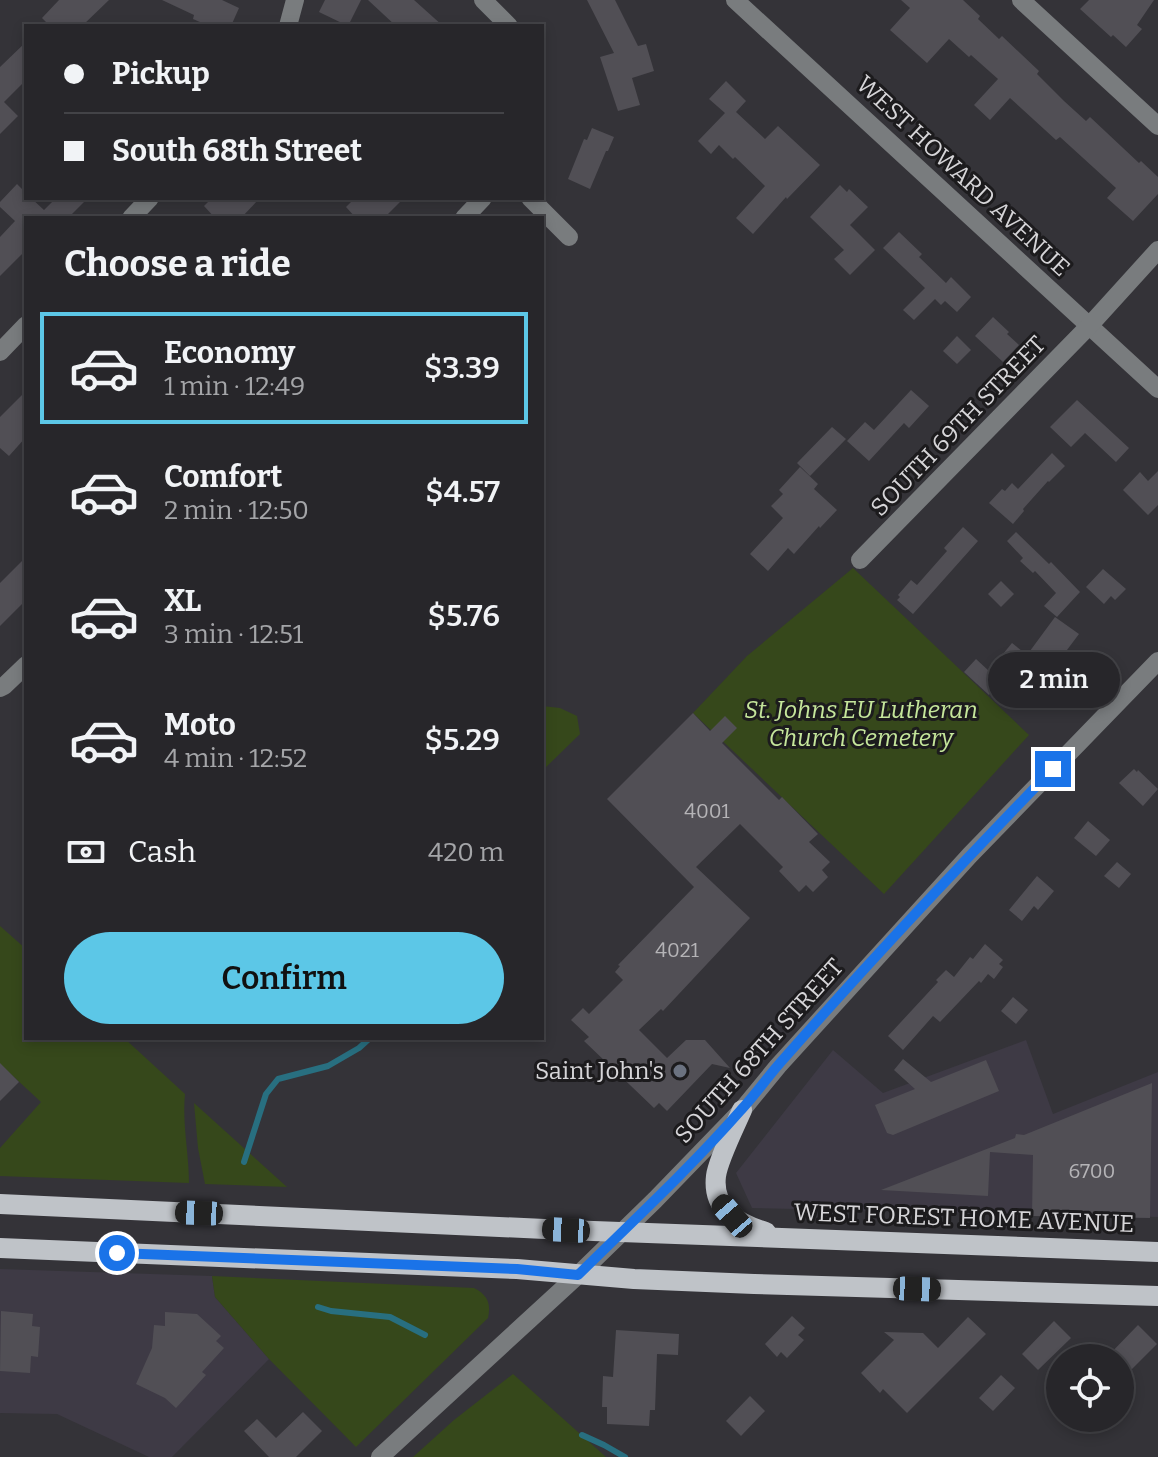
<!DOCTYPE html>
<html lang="en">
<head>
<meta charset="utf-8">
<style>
	body { margin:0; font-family:Bitter,serif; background:#2f2e32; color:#f1f3f6; height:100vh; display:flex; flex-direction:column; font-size:30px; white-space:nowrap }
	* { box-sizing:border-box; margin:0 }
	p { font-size:26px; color:#a4a5a8 }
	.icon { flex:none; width:44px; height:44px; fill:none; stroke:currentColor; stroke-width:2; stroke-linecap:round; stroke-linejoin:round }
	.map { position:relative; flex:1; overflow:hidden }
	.panel { position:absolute; left:24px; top:216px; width:520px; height:824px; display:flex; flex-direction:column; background:#27262a; border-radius:0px; box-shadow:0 4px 12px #0003,0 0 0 2px #434347 }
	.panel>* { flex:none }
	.hud { position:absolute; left:24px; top:24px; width:520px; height:176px; border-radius:0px; box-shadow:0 4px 12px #0003,0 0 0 2px #434347; display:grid; align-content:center; height:176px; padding:0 40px; background:#27262a }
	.fabs { position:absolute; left:1046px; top:1344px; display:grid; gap:16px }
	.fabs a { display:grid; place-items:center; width:88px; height:88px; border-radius:50%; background:#27262a; box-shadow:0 4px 12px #0003,0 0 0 2px #434347; font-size:40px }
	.end { position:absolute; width:36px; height:36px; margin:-18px; border:10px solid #1a73e8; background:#fff; box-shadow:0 0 0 4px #fff }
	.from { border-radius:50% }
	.bubble { position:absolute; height:56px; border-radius:28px; background:#27262a; box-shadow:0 4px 12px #0003,0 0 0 2px #434347; font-size:26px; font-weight:600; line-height:56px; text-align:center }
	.car { position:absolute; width:24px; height:48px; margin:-24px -12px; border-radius:10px; box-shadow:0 0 6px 2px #0007; background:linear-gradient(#222 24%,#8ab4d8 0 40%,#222 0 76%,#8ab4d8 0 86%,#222 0) }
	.hud b { display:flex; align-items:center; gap:28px; height:76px; font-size:30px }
	.hud b+b { border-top:2px solid #434347 }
	.hud i { width:20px; height:20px; background:#f1f3f6 }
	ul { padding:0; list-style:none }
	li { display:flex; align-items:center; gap:24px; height:112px; margin:0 16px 12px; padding:0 24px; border:4px solid transparent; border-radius:0px }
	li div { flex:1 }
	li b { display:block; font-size:30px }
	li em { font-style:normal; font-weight:600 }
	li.on { border-color:#5cc7e7 }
	li>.icon { width:72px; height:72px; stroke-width:1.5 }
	h2 { padding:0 40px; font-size:36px; line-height:96px }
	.pay { display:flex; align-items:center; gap:20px; height:88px; padding:0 40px; font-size:30px }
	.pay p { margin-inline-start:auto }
	.action { display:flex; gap:16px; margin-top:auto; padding:16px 40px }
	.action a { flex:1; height:92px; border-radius:48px; background:#5cc7e7; color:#111; font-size:32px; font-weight:600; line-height:92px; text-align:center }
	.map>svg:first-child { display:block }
	.built { fill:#3e3a45 }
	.green { fill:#36481b }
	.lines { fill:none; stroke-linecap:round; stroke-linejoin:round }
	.stream { stroke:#286f80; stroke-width:6 }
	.building { fill:#514f55 }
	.minor { stroke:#797c7e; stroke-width:18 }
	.major { stroke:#bfc3c8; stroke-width:20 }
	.route { stroke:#1a73e8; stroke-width:10 }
	.worship-dot { fill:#6b7280; stroke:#1c1b1d; stroke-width:3 }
	.labels { text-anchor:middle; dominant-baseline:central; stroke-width:6; stroke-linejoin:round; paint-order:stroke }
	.number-label { font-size:20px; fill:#b5b4b7 }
	.street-label { font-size:24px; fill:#d6d5d8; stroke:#1c1b1d }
	.park-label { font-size:24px; font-style:italic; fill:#c5e69b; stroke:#1c1b1d }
	.poi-label { font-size:24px; fill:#d6d5d8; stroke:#1c1b1d; text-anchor:end }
</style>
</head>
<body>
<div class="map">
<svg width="1158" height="1457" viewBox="0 0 1158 1457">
	<rect width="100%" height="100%" fill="#343338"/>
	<g class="built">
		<polygon points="1026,1040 1053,1114 1158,1072 1158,1217 752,1208 736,1173 833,1050 883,1093"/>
		<polygon points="0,1269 212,1276 215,1297 269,1359 172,1457 149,1457 57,1414 0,1413"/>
	</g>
	<g class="green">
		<polygon points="853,568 1029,735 884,894 693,713 747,656"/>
		<polygon points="542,706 560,708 577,716 580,734 542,771"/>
		<path d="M0 926 26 949V1038H124L185 1094C182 1124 189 1153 189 1183L0 1176V1148L41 1102 0 1064Z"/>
		<polygon points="194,1103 287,1187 205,1184 198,1148"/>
		<path d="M212 1276 474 1288C488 1295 491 1304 488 1318L356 1447 269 1359 215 1297Z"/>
		<polygon points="513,1374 606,1457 413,1457 454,1420"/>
	</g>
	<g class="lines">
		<g class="stream">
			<polyline points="244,1162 266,1094 278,1079 328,1066 359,1048 370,1038"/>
			<polyline points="318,1307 331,1311 390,1317 425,1335"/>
			<polyline points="582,1435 604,1445 625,1457"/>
		</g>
	</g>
	<g class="building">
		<polygon points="59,0 109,0 82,26 50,26 42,18"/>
		<polygon points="162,0 222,0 239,8 231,26 209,26 193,19 194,15"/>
		<polygon points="325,0 361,0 348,26 319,12"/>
		<polygon points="368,0 414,0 443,26 396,26"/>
		<polygon points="587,0 615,0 638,46 646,44 654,71 632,78 640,105 618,111 600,57 614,53"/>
		<polygon points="901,0 963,0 980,16 978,19 999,39 1002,36 1039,71 1037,74 1064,101 1086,121 1090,117 1139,163 1141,161 1158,177 1158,194 1133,221 1107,198 1116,188 1060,137 1056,140 1010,98 990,120 974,105 998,79 971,55 969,57 949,39 927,63 890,30 910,8"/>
		<polygon points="1089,0 1154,0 1137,25 1142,29 1126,47 1113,35 1111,37 1080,9"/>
		<polygon points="26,42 26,80 4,102 18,116 0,134 0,67"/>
		<polygon points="726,81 746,101 736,112 765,139 778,126 820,165 787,199 786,197 753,234 736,218 765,186 735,157 733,159 719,145 711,154 698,141 725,113 709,99"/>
		<polygon points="592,128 614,137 608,151 606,151 590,189 568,179 584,139 587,140"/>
		<polygon points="17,184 26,193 26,198 31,198 44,210 56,198 88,198 68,218 26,218 26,250 0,276 0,237 15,221 0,207 0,202"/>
		<polygon points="840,185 847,192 849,189 868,207 850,225 875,250 850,275 834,259 844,250 810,217"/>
		<polygon points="212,198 260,198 241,218 215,218 204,206"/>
		<polygon points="355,198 404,198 384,218 356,218 346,207"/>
		<polygon points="899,232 922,254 919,257 946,283 951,277 971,297 957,312 945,301 941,305 935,299 914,320 903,310 925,288 883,248"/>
		<polygon points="993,317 1009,332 1007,334 1019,345 1003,362 975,336"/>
		<polygon points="957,336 971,350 957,364 943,351"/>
		<polygon points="911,390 929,406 909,428 904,423 869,461 847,441 865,422 874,430"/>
		<polygon points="26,391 26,437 9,456 0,448 0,417"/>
		<polygon points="1077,400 1129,448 1116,462 1085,433 1071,447 1050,427"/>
		<polygon points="832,427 846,439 810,476 797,463"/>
		<polygon points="1052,453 1065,466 1049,482 1048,481 1023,509 1024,511 1013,524 989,503 1002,489 1005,491 1012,483 1018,489"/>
		<polygon points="800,467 818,484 814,489 837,510 820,528 819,526 794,554 788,548 768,571 750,554 783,518 771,506 783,494 779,490"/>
		<polygon points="1158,471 1158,505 1148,515 1123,490 1140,472 1148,481"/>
		<polygon points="963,527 978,541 913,614 897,600 900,597 898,595 911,580 917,585 947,551 944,548"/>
		<polygon points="1016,532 1049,564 1051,562 1080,592 1057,617 1044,606 1056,593 1035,571 1033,573 1020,561 1023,558 1007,541"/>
		<polygon points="26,557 26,600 0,626 0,583"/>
		<polygon points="1103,569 1126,589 1115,600 1111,596 1104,604 1086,587"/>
		<polygon points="1001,581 1014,594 1001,607 988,594"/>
		<polygon points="1055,617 1079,634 1064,654 1058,650 1029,685 1011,670 989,695 964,672 976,659 989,671 1012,643 1027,655"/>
		<polygon points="693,713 710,731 725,716 737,728 722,743 779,800 782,797 818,834 809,842 830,862 822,870 828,877 813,892 806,885 799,892 779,871 783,867 740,824 696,867 750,918 663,1011 661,1009 639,1030 667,1058 686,1040 705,1040 730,1068 712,1064 667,1111 659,1103 654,1108 584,1041 589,1037 571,1020 583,1008 589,1014 623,980 615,972 620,966 618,965 694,887 607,799"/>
		<polygon points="1134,769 1137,772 1138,770 1158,789 1143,806 1119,783"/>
		<polygon points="1088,821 1110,840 1096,856 1074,838"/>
		<polygon points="1117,862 1131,874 1119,888 1104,876"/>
		<polygon points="1037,876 1054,891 1038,910 1034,906 1022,921 1009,910"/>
		<polygon points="985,944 1003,960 999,964 1003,967 994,979 988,974 981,983 979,981 940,1022 933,1016 903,1050 888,1036 938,982 936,980 946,970 954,977 970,957 973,959"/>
		<polygon points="1013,997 1028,1010 1016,1024 1001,1011"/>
		<polygon points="903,1059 931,1082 986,1060 999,1091 893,1135 887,1133 875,1105 915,1089 894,1070"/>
		<polygon points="0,1063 19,1082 0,1101"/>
		<polygon points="1152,1083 1150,1218 1032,1216 1033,1155 990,1152 988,1196 881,1190 1015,1138 1016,1134 1024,1135"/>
		<polygon points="1,1311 33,1314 32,1326 40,1327 38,1357 31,1356 30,1373 0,1371"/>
		<polygon points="165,1312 197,1314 221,1336 216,1341 224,1348 202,1372 206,1375 176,1408 165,1398 136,1384 152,1348 154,1325 165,1326"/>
		<polygon points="792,1316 805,1328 798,1335 804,1340 787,1358 781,1352 777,1357 765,1344"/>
		<polygon points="968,1317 986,1334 907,1413 883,1389 880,1393 861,1373 894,1340 884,1332 923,1333 938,1348"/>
		<polygon points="1054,1321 1071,1338 1038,1370 1022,1354"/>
		<polygon points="1138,1325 1157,1344 1120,1381 1120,1358 1106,1358"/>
		<polygon points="616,1330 679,1334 678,1355 657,1354 655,1410 650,1410 649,1426 607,1424 607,1407 602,1407 603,1376 613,1377"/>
		<polygon points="1001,1375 1015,1388 993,1411 979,1398"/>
		<polygon points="750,1396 765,1411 741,1436 726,1421"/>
		<polygon points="303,1412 322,1431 296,1457 269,1457 244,1431 257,1419 276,1438"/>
	</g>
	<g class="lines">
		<g class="minor">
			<polyline points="483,0 509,26"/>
			<polyline points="735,0 1158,389"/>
			<polyline points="1021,0 1158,126"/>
			<polyline points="288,26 295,0"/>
			<polyline points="530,198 569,237"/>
			<polyline points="131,218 150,198"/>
			<polyline points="464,218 483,198"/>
			<polyline points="0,352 26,325"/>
			<polyline points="860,560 1090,325 1158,250"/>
			<polyline points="0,688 4,686 26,665"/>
			<polyline points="380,1457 578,1275 655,1200 742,1110 778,1066 970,855 1158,661"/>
		</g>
		<g class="major">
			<path d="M742 1110C735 1126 718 1160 716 1176 712 1209 738 1224 766 1232"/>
			<polyline points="0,1204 566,1230 1158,1252"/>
			<polyline points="0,1248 517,1269 634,1279 754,1284 1158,1296"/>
		</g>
	</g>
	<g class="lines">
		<path class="route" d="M117 1253 517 1269 578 1275C633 1221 690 1168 741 1110 755 1095 766 1079 780 1063 868 963 960 865 1053 769"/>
	</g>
	<circle class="worship-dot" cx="680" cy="1071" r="8"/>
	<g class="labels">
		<g class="number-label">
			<text x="707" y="811">4001</text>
			<text x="677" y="950">4021</text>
			<text x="1092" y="1171">6700</text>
		</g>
		<g class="street-label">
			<text transform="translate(963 176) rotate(43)">WEST HOWARD AVENUE</text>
			<text transform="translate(958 426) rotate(-46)">SOUTH 69TH STREET</text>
			<text transform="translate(759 1051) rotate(-48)">SOUTH 68TH STREET</text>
			<text transform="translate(964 1218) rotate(2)">WEST FOREST HOME AVENUE</text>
		</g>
		<g class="park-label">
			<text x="861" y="710">St. Johns EU Lutheran<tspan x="861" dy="28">Church Cemetery</tspan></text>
		</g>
		<g class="poi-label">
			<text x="664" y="1071">Saint John's</text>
		</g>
	</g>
</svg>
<div class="fabs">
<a><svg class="icon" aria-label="locate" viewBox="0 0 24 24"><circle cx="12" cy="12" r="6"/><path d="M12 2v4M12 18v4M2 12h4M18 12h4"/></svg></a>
</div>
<i class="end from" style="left:117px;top:1253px"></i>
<i class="end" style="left:1053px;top:769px"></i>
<div class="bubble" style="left:988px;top:652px;width:132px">2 min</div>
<i class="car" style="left:199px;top:1213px;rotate:272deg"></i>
<i class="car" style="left:732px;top:1216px;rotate:319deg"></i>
<i class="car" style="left:566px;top:1230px;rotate:273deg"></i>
<i class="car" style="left:917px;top:1289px;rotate:92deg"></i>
<div class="hud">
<b><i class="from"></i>Pickup</b>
<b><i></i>South 68th Street</b>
</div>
<section class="panel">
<h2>Choose a ride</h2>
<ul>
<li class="on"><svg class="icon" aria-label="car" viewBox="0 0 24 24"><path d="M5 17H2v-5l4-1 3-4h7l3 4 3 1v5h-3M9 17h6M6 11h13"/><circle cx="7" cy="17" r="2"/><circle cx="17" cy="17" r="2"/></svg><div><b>Economy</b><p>1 min · 12:49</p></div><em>$3.39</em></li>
<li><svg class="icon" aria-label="car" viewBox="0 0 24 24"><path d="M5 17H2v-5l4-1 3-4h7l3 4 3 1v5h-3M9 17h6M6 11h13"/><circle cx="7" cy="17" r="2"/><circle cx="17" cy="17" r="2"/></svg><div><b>Comfort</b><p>2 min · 12:50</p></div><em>$4.57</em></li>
<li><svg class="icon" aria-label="car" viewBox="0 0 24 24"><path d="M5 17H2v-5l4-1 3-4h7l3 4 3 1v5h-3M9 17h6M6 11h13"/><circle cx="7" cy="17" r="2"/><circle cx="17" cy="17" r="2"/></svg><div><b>XL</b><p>3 min · 12:51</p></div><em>$5.76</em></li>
<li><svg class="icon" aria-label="car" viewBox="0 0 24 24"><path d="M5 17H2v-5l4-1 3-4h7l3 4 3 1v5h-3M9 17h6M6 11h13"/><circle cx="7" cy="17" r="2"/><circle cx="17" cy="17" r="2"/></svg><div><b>Moto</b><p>4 min · 12:52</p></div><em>$5.29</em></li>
</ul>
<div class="pay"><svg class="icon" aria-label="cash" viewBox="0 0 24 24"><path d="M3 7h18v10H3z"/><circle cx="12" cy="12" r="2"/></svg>Cash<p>420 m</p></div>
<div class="action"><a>Confirm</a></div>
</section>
</div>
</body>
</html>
